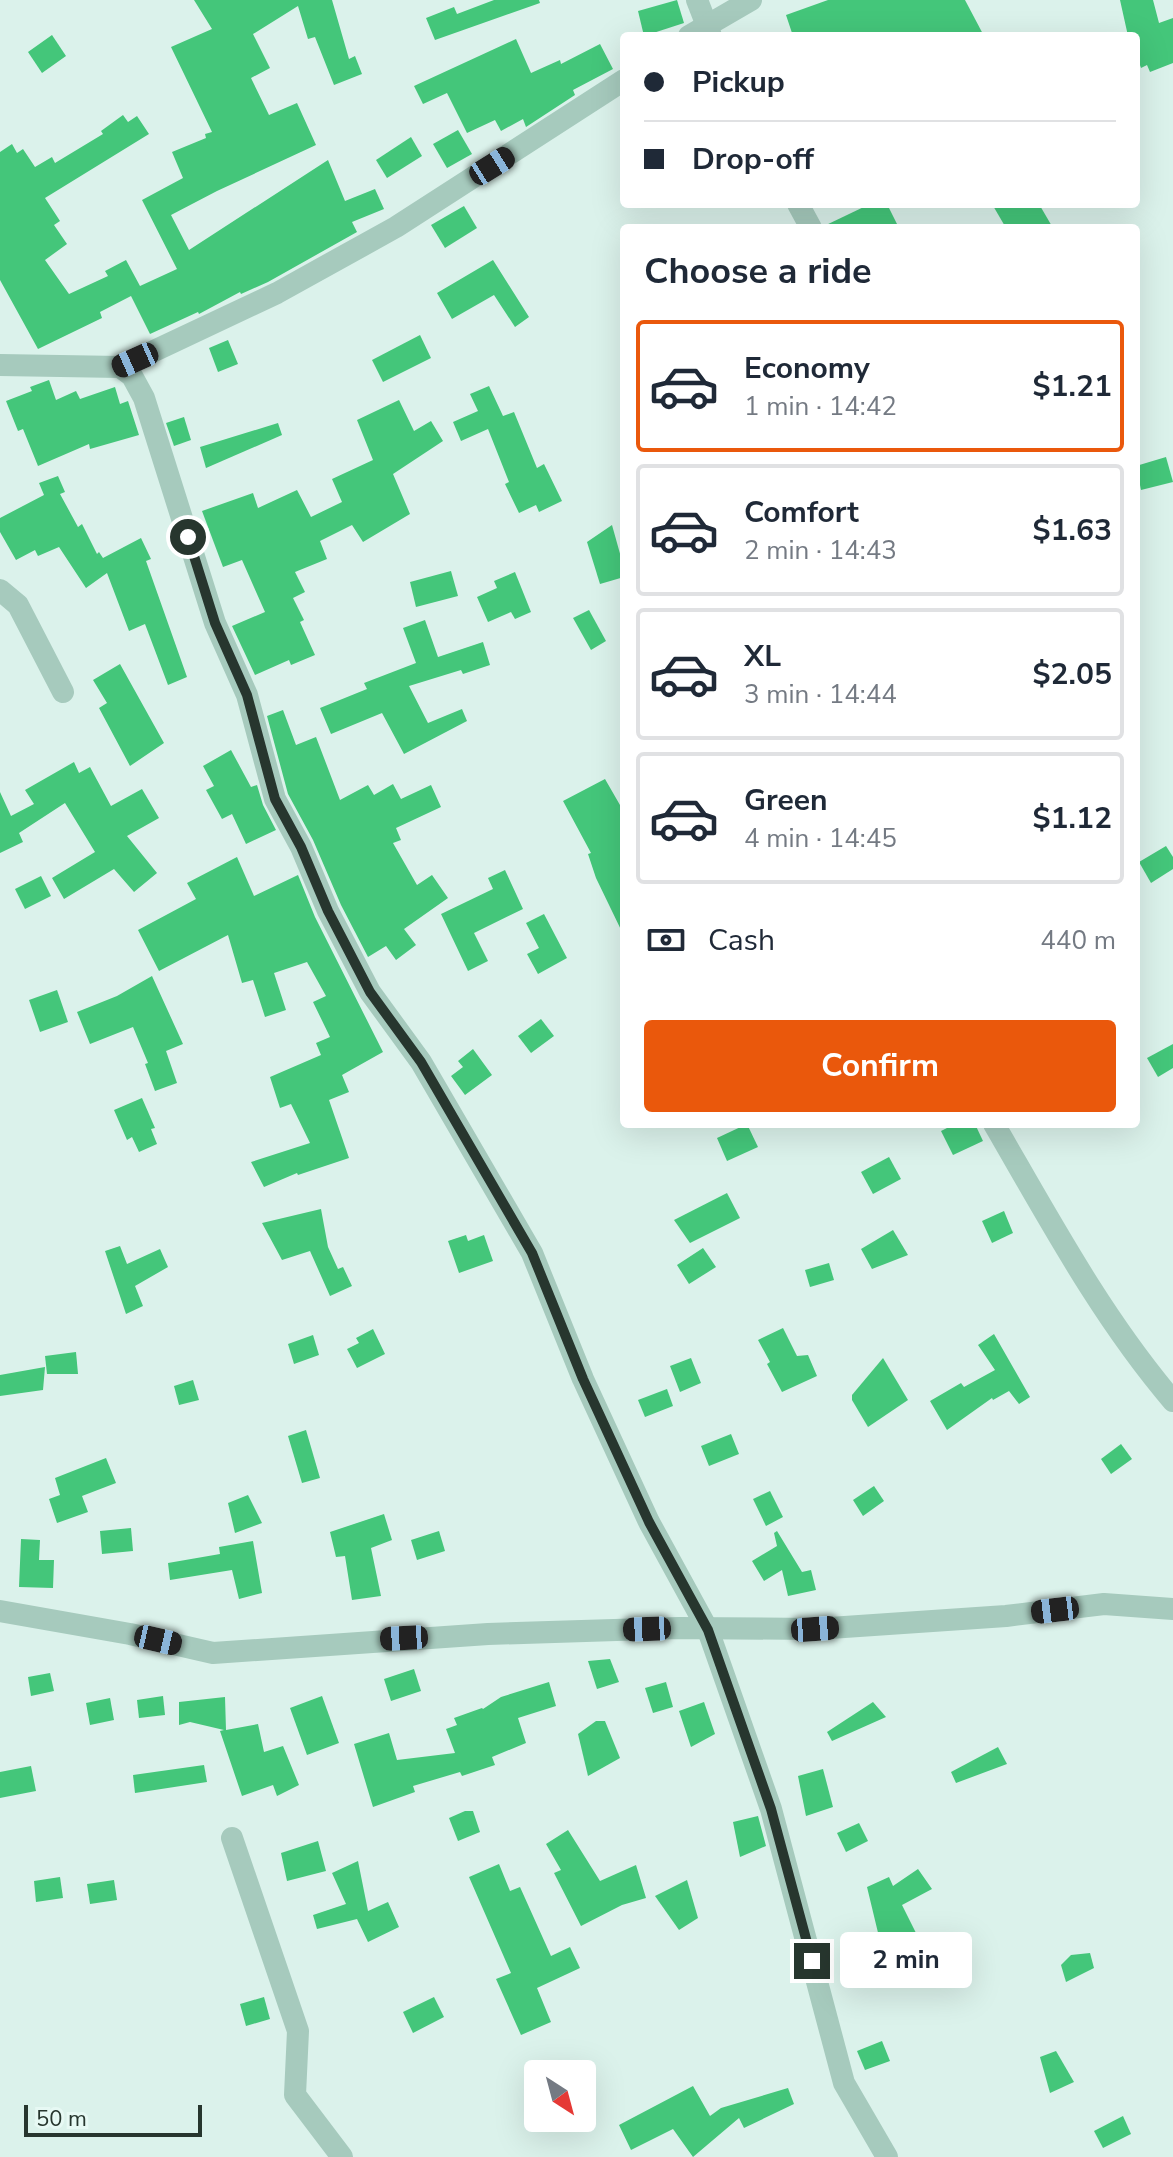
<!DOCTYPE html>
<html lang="en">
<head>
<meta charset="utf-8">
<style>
	body { margin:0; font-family:"Nunito Sans",sans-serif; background:#f6f6f7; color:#1f2937; height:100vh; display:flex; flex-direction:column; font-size:30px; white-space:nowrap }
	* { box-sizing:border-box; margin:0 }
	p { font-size:26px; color:#747a83 }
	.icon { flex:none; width:44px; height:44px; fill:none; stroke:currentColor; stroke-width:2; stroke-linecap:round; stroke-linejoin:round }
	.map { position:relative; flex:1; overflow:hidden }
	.sheet { position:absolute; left:620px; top:224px; width:520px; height:904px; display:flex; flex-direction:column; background:#fff; border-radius:8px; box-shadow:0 8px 32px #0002 }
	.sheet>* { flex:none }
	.banner { position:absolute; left:620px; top:32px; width:520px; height:176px; border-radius:8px; box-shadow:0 8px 32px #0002; display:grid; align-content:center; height:176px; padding:0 24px; background:#fff }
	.needle { width:52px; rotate:144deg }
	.fabs { position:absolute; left:524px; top:2060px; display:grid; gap:16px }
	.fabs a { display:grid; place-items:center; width:72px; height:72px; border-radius:8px; background:#fff; box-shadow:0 8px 32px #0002; font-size:40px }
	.scale { position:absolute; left:24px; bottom:20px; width:178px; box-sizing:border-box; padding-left:8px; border:4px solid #27362e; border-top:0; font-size:22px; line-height:28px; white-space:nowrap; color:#27362e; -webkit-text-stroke:6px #e7f9f4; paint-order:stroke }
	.end { position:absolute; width:36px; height:36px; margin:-18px; border:10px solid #27362e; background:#fff; box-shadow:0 0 0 4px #fff }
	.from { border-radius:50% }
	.bubble { position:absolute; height:56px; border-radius:8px; background:#fff; box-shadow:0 8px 32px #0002; font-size:26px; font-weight:700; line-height:56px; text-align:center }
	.car { position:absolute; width:24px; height:48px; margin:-24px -12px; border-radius:10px; box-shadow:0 0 6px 2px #0007; background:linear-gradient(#222 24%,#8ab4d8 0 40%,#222 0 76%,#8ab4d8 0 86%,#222 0) }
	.banner b { display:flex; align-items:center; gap:28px; height:76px; font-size:30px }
	.banner b+b { border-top:2px solid #e0e1e3 }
	.banner i { width:20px; height:20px; background:#1f2937 }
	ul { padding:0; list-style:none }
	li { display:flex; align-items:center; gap:24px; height:132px; margin:0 16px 12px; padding:0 8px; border:4px solid #e0e1e3; border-radius:8px }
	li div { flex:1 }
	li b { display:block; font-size:30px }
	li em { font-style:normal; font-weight:700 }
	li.selected { border-color:#ea580c }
	li>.icon { width:72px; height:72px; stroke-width:1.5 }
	h2 { padding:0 24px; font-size:36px; line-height:96px }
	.pay { display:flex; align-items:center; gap:20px; height:88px; padding:0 24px; font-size:30px }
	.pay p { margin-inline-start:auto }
	.action { display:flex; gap:16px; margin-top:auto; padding:16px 24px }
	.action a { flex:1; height:92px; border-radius:8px; background:#ea580c; color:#fff; font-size:32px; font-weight:700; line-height:92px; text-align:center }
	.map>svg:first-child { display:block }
	.building { fill:#44c67a }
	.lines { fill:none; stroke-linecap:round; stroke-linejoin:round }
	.minor { stroke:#a6cabd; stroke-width:22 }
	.route { stroke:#27362e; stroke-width:10 }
</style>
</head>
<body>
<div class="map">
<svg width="1173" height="2157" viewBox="0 0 1173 2157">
	<rect width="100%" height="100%" fill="#dbf2eb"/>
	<g class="building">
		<polygon points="194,0 332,0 349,59 355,56 362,74 334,85 315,37 308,39 298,6 253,34 270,68 251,78 269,115 297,103 316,145 217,191 171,215 189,250 328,160 345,201 375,189 384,209 352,222 357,232 268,282 241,294 240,292 199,314 198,312 150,334 131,296 100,312 102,318 38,349 0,280 0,152 12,144 17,153 23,149 35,167 52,157 55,163 103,134 101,131 123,115 128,122 137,116 149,134 45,198 60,221 54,225 67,244 45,260 69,294 108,276 105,271 126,260 140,286 177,269 142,200 183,178 172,152 206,138 205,134 212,132 171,47 212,29"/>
		<polygon points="494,0 539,0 540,3 435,40 426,18 454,7 457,14"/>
		<polygon points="677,0 684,23 644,36 638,11"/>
		<polygon points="828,0 965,0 984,36 793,36 786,15"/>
		<polygon points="1120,0 1153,0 1159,23 1173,18 1173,63 1150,72 1147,65 1141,68 1136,54 1136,36 1128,36"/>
		<polygon points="52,35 66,56 42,73 28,52"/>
		<polygon points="516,39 531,73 560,60 561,64 600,44 613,69 573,90 575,95 526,127 523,119 501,131 495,120 467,133 447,93 423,104 414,86"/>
		<polygon points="458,130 472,154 447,168 433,144"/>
		<polygon points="411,137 422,156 387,178 376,160"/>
		<polygon points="870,204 887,204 899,228 825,228 824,226"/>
		<polygon points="992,204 1039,204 1053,228 1006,228"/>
		<polygon points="464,206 477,228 445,248 431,225"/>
		<polygon points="493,260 529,317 515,327 494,295 452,319 437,293"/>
		<polygon points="420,335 431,358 383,382 372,360"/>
		<polygon points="228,340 238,364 218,372 209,348"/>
		<polygon points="49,380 56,400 76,391 80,399 115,387 120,404 128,401 139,435 90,449 89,444 38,466 23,429 18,431 6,401 32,391 30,387"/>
		<polygon points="489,386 503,416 514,412 537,468 544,464 562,501 539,512 536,505 519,513 505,484 509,482 488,429 461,441 453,422 478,411 470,394"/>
		<polygon points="399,400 414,431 431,421 443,441 393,474 410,514 363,542 352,525 320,541 327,559 295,572 305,592 293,598 304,620 300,622 315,655 291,665 289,660 255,675 232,626 265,612 242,560 223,567 202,511 253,493 258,508 297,490 311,517 342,502 332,479 373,460 357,420"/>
		<polygon points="184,417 191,440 174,446 166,423"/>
		<polygon points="278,423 282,435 206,468 200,447"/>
		<polygon points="1166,457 1173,482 1141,490 1136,466"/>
		<polygon points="58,476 65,492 60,494 78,527 82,524 97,554 99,552 103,558 141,538 151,559 146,561 187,677 168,685 145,624 129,631 107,573 86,588 59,547 38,556 35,550 16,560 0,532 0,518 44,495 39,483"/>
		<polygon points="612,525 624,568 624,577 600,584 587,542"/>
		<polygon points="451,571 458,596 416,607 410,582"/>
		<polygon points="515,572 531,612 515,619 511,612 488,622 477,597 497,588 494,581"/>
		<polygon points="589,610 606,641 591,650 573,618"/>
		<polygon points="425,620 438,657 483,642 490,665 463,674 461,670 409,686 428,723 462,709 467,721 404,754 382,713 331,734 320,708 367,689 364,683 416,663 403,628"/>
		<polygon points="120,664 164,743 130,766 99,708 107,703 93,680"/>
		<polygon points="283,710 296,745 316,737 340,800 368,785 374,795 393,784 401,799 431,785 441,807 396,828 401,840 393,843 417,885 432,875 448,898 404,929 416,945 396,960 386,946 368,957 341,905 313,840 288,794 267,716"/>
		<polygon points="231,750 251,787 257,785 263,805 276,830 246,844 232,814 222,819 206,790 214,786 203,766"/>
		<polygon points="74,762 79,773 90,767 111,806 142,789 159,818 127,836 157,873 134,892 114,869 64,899 52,878 95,852 65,803 19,833 23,842 0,853 0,792 11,816 34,804 25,790"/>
		<polygon points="605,779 624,812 624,936 596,878 588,854 591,853 563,801"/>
		<polygon points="1166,846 1173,857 1173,869 1151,883 1139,862"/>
		<polygon points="237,857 254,896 298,875 315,917 383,1052 342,1075 349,1092 329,1100 349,1158 298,1175 297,1173 264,1187 251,1162 310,1143 291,1104 280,1108 270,1077 321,1055 316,1043 330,1037 313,1002 326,996 307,962 274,973 286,1010 265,1017 253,980 242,983 228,935 159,971 138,930 196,899 187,883"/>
		<polygon points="505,870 523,909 474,933 488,961 468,971 441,914 493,889 488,878"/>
		<polygon points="41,876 51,896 25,909 15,889"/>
		<polygon points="544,914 567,958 538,974 527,954 539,948 526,923"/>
		<polygon points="152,976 183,1044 166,1051 177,1083 155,1091 145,1064 148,1063 133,1027 90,1044 77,1012 117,996"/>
		<polygon points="57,990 68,1022 40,1032 29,1000"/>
		<polygon points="541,1019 554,1036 531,1053 518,1036"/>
		<polygon points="1173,1044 1173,1068 1158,1077 1147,1058"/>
		<polygon points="473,1049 492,1075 465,1095 451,1076 463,1067 458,1061"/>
		<polygon points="142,1098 155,1128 151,1129 157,1144 139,1152 132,1137 127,1140 114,1110"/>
		<polygon points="747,1124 758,1147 727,1161 717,1138"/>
		<polygon points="955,1124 975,1124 983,1141 953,1155 941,1131"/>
		<polygon points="889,1157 901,1179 873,1194 861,1172"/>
		<polygon points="727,1193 740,1218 690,1243 674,1220"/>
		<polygon points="321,1209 328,1247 338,1269 343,1267 352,1286 330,1296 310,1251 282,1260 262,1223"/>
		<polygon points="1004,1211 1013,1233 992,1243 982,1221"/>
		<polygon points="893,1230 908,1255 872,1269 861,1249"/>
		<polygon points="466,1235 468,1241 484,1235 493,1261 459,1273 448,1241"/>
		<polygon points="120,1246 127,1264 160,1249 168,1267 135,1286 143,1306 126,1314 105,1251"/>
		<polygon points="703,1248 716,1267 689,1284 677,1265"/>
		<polygon points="829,1263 834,1280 810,1287 805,1270"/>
		<polygon points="783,1328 797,1356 808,1355 817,1376 782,1392 767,1364 770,1362 758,1340"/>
		<polygon points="373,1329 385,1354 357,1368 347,1349 359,1343 356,1338"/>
		<polygon points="994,1334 1030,1397 1019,1404 1009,1391 993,1400 992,1398 947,1430 930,1401 961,1383 964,1387 995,1370 978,1345"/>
		<polygon points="313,1335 319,1355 294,1364 288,1344"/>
		<polygon points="76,1352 78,1374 47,1374 45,1356"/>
		<polygon points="691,1358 701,1383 680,1392 670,1366"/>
		<polygon points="883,1358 908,1400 868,1427 852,1400 852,1395"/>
		<polygon points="45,1367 43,1390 0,1396 0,1375"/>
		<polygon points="193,1380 199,1400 179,1405 174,1386"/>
		<polygon points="667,1389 673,1406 645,1417 638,1400"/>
		<polygon points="306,1430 320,1478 302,1483 288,1436"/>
		<polygon points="731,1434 739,1454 709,1466 701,1446"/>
		<polygon points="1121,1444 1132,1459 1111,1474 1101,1459"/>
		<polygon points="106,1458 116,1483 82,1496 88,1512 57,1523 49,1499 60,1495 55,1478"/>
		<polygon points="874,1486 884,1501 863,1516 853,1500"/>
		<polygon points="770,1491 783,1517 766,1526 753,1499"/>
		<polygon points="248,1495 262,1523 235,1533 228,1503"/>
		<polygon points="384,1514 392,1540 371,1548 381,1596 352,1600 345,1556 336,1557 330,1532"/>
		<polygon points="131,1528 133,1551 102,1554 100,1531"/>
		<polygon points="439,1531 445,1551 417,1560 411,1540"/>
		<polygon points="777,1531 802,1572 811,1570 816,1590 788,1596 782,1570 764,1581 752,1561 777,1546 774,1533"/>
		<polygon points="21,1539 40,1540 39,1560 54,1560 53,1588 19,1587"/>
		<polygon points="253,1541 262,1593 239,1599 232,1570 170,1580 168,1563 220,1554 219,1547"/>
		<polygon points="610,1659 619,1682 597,1689 588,1661"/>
		<polygon points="414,1669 421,1691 391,1701 384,1679"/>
		<polygon points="50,1673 54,1691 31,1696 28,1677"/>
		<polygon points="549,1682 556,1706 518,1718 526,1743 492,1757 495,1765 462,1776 460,1772 413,1786 415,1792 373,1807 354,1744 389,1733 397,1760 455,1753 446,1729 457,1725 454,1718 482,1708 483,1709 501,1697"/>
		<polygon points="666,1682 673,1707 653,1713 645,1688"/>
		<polygon points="163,1696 165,1715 139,1718 137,1700"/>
		<polygon points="322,1696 339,1743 307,1755 290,1708"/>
		<polygon points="225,1697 226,1730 258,1724 264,1752 283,1746 299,1785 277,1796 273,1785 242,1796 220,1731 224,1730 190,1722 179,1725 179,1702"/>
		<polygon points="110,1698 114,1720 90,1725 86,1703"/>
		<polygon points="704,1702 715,1734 691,1747 679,1711"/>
		<polygon points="873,1702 886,1717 832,1741 827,1732"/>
		<polygon points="596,1721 605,1721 620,1758 588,1776 578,1734"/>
		<polygon points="998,1747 1007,1764 956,1783 951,1772"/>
		<polygon points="204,1765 207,1782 135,1793 133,1775"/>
		<polygon points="31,1766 36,1791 0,1798 0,1772"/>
		<polygon points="823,1769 833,1807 806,1816 798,1776"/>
		<polygon points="465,1811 473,1811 480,1832 458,1841 449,1818"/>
		<polygon points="758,1816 766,1846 740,1857 733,1822"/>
		<polygon points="859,1823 868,1841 846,1852 837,1833"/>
		<polygon points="568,1830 600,1881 636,1865 646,1898 622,1905 581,1926 554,1873 561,1870 546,1844"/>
		<polygon points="318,1841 326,1871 287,1881 281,1853"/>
		<polygon points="358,1861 368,1911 388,1902 399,1927 368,1942 357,1919 317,1929 313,1915 346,1904 332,1873"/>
		<polygon points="499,1864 510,1891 520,1887 551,1956 570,1947 580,1968 537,1988 551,2022 521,2035 496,1979 511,1973 469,1877"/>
		<polygon points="918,1869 932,1889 902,1905 921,1943 890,1958 880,1941 867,1887 889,1877 893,1886"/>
		<polygon points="60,1877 63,1898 36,1902 34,1881"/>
		<polygon points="114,1880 117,1900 90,1904 87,1884"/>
		<polygon points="687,1880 698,1918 679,1930 655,1896"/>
		<polygon points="1090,1953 1094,1968 1066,1982 1061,1965 1071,1955"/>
		<polygon points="264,1997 270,2019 246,2026 240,2004"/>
		<polygon points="434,1997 444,2017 413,2033 403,2012"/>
		<polygon points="882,2041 890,2061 865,2070 857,2051"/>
		<polygon points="1056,2051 1074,2082 1050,2093 1040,2057"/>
		<polygon points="693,2086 710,2116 721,2108 788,2088 794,2104 744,2128 739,2118 693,2157 673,2129 631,2150 619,2125"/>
		<polygon points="1123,2116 1131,2134 1103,2148 1094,2131"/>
	</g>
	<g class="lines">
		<g class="minor">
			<polyline points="697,0 711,36"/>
			<polyline points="689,36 751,0"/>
			<polyline points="798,204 811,228"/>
			<polyline points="0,365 120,367 132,376 144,398 215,623 247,695 275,799 301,847 328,911 370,992 421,1062 532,1253 583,1379 649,1522 708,1630 771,1809 844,2083 887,2157"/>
			<polyline points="120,367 277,293 396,227 624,80"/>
			<polyline points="0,590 18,605 63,692"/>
			<path d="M994 1124C1049 1219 1102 1318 1173 1401"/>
			<polyline points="0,1611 130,1634 213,1653 488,1634 679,1628 815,1629 1006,1616 1104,1604 1173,1609"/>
			<polyline points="232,1838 298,2031 295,2095 342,2157"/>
		</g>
	</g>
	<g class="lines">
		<polyline class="route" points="188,537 215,623 247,695 275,799 301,847 328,911 370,992 421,1062 532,1253 583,1379 649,1522 708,1630 771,1809 812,1961"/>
	</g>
</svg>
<div class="fabs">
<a><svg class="needle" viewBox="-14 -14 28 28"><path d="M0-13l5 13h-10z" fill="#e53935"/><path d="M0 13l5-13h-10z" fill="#747a83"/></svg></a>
</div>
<div class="scale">50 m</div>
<i class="end from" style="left:188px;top:537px"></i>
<i class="end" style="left:812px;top:1961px"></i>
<div class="bubble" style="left:840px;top:1932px;width:132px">2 min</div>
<i class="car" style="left:492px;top:166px;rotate:58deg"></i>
<i class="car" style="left:135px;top:360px;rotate:246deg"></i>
<i class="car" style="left:1055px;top:1610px;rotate:263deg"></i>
<i class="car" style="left:647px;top:1629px;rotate:268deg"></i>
<i class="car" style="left:815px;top:1629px;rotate:86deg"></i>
<i class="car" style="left:404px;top:1638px;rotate:267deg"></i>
<i class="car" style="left:158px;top:1640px;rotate:103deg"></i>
<div class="banner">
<b><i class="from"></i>Pickup</b>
<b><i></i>Drop-off</b>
</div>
<section class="sheet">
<h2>Choose a ride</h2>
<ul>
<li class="selected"><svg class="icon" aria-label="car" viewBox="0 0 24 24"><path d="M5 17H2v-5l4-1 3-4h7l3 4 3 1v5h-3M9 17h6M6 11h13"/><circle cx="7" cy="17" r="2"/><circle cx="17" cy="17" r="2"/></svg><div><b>Economy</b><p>1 min · 14:42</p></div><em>$1.21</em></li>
<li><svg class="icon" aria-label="car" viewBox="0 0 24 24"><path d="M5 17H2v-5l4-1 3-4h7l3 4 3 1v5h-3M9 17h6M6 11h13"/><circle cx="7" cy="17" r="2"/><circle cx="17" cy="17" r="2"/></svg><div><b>Comfort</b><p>2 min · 14:43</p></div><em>$1.63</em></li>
<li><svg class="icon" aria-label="car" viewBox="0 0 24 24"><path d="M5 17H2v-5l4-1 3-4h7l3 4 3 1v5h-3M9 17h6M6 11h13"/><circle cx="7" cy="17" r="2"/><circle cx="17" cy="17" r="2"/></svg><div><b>XL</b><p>3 min · 14:44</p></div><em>$2.05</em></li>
<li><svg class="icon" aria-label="car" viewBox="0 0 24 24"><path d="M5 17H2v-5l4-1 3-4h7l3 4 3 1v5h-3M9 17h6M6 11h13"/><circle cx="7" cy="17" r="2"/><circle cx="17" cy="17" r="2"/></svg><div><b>Green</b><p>4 min · 14:45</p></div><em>$1.12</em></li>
</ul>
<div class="pay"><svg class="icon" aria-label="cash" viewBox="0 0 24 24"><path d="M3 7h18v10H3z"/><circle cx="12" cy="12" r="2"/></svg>Cash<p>440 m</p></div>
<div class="action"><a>Confirm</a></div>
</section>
</div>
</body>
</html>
